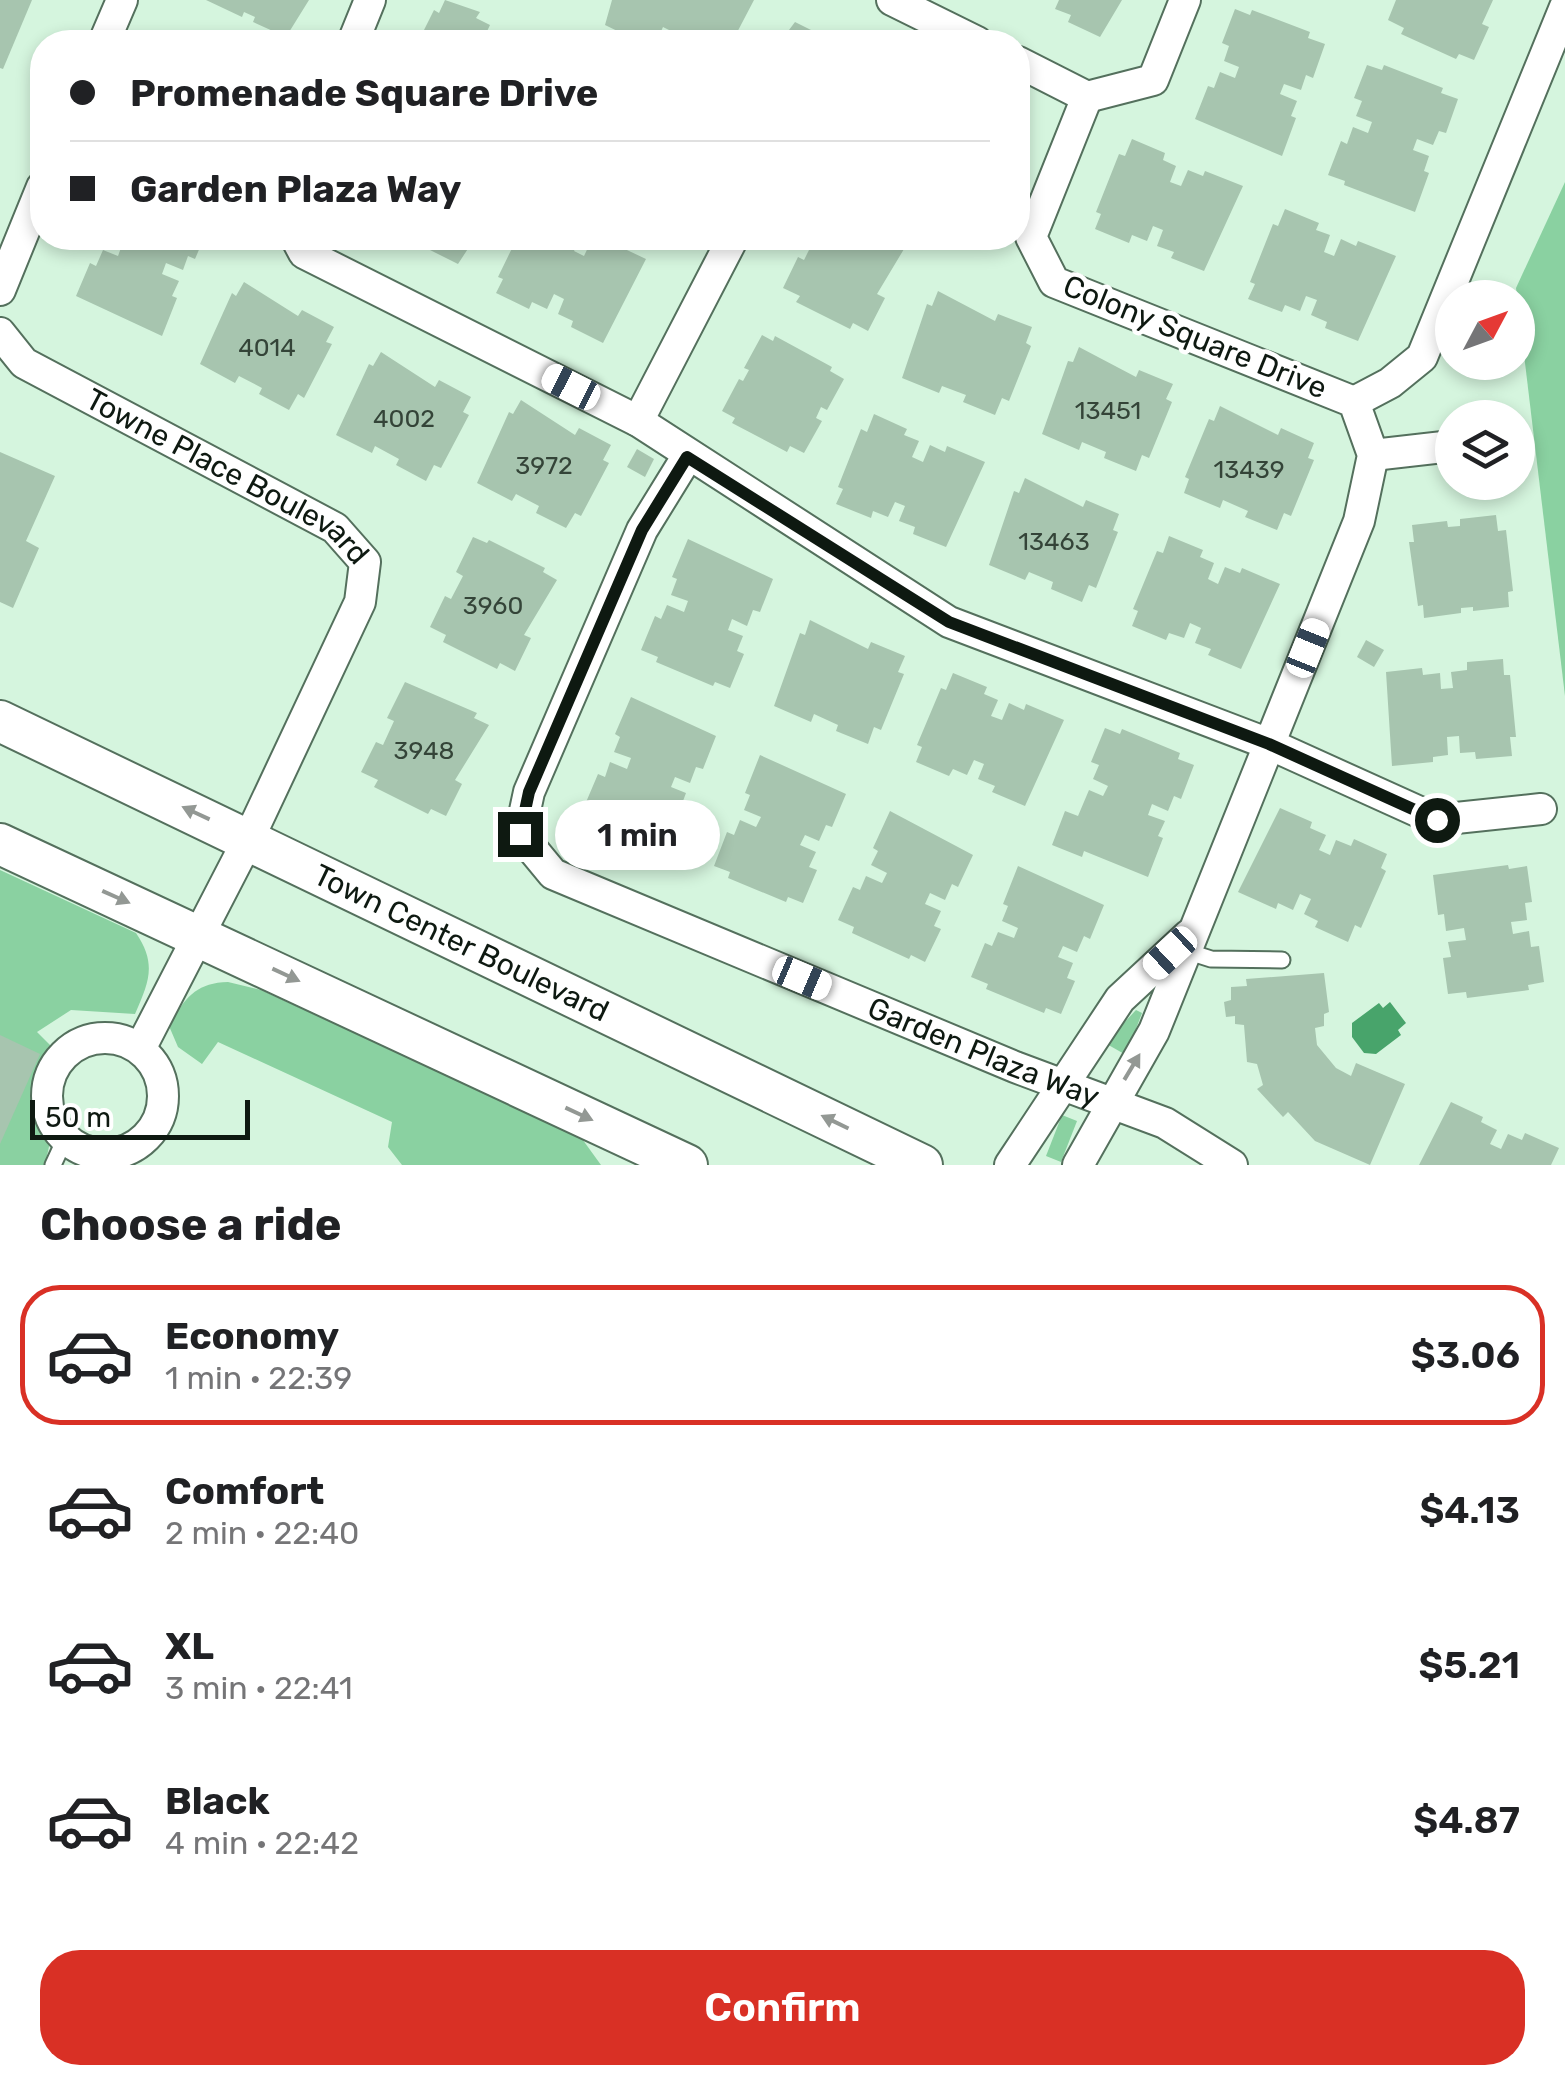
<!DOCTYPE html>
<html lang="en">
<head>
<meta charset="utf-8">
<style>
	body { margin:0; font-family:Rubik,sans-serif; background:#f6f6f6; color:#202124; height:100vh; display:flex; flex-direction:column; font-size:38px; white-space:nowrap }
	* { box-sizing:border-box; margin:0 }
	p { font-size:32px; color:#757577 }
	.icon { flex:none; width:55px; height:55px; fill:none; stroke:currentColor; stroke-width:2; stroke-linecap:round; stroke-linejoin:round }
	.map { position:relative; height:1165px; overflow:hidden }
	.side { display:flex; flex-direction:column; background:#fff; flex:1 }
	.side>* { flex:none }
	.top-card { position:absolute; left:30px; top:30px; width:1000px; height:220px; border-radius:40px; box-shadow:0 5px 15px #0003; display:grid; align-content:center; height:220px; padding:0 40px; background:#fff }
	.needle { width:65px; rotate:49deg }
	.buttons { position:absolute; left:1435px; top:280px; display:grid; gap:20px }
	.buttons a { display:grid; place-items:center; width:100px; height:100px; border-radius:50%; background:#fff; box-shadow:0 5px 15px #0003; font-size:50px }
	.scale { position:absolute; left:30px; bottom:25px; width:220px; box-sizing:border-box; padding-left:10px; border:5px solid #0e1911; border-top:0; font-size:28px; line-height:35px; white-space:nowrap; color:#0e1911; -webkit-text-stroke:8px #fff; paint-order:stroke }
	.end { position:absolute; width:45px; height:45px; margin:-22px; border:12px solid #0e1911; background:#fff; box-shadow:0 0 0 5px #fff }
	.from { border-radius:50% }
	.bubble { position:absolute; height:70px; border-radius:35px; background:#fff; box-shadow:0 5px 15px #0003; font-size:32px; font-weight:600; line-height:70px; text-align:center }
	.car { position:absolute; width:30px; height:60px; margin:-30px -15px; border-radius:12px; box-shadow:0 0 8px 2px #0007; background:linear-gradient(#fff 24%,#345 0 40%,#fff 0 76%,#345 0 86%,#fff 0) }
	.top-card b { display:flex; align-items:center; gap:35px; height:95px; font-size:38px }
	.top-card b+b { border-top:2px solid #e0e0e0 }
	.top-card i { width:25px; height:25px; background:#202124 }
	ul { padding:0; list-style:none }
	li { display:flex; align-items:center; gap:30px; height:140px; margin:0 20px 15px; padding:0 20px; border:5px solid transparent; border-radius:40px }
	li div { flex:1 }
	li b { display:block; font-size:38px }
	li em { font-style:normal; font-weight:600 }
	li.current { border-color:#d93025 }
	li>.icon { width:90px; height:90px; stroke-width:1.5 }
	h2 { padding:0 40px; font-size:45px; line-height:120px }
	.action { display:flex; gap:20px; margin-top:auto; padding:20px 40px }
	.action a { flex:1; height:115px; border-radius:40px; background:#d93025; color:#fff; font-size:40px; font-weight:600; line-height:115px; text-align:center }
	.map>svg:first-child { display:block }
	.green { fill:#8ad1a1 }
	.water { fill:#48a46b }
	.building { fill:#a7c5af }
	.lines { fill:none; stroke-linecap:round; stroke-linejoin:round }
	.lane-casing { stroke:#54705d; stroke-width:19 }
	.street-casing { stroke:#54705d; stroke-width:34 }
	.secondary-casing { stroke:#54705d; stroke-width:44 }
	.lane { stroke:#fff; stroke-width:15 }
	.street { stroke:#fff; stroke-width:30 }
	.secondary { stroke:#fff; stroke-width:40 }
	.oneway { fill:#939894 }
	.route { stroke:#0e1911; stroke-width:12 }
	.labels { text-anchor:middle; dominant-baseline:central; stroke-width:9; stroke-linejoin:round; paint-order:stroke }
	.number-label { font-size:25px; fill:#344438 }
	.street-label { font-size:30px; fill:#0e1911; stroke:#fff }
</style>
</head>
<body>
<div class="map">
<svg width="1565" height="1165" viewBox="0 0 1565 1165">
	<rect width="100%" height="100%" fill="#d5f5de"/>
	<g class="green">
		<polygon points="1565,182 1565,696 1516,288"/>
		<path d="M0 870 136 933C157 964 149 982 135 1014L71 1010 37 1032 55 1050 37 1096 50 1142 45 1165H0Z"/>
		<path d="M228 982 261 990 580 1136 601 1165H402L388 1147 392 1122 218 1042 202 1064 178 1047 169 1026C185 998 195 983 228 982Z"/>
		<polygon points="1136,1010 1142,1013 1126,1055 1105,1043"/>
		<polygon points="1062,1115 1077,1121 1061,1162 1046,1156"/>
	</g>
	<polygon class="water" points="1390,1002 1406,1023 1398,1030 1401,1035 1376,1054 1364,1053 1352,1037 1352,1023 1379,1003 1383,1008"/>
	<g class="building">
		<polygon points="0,0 32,0 3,69 0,68"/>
		<polygon points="206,0 309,0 286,37 253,22 255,17 244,12 242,17"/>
		<polygon points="445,0 480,12 476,18 490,25 482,42 418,42 434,10 439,13"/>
		<polygon points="612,0 754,0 732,42 669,42 673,32 663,27 656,42 641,35 638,41 605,25"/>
		<polygon points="1059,0 1122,0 1100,37 1068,22 1071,15 1055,9"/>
		<polygon points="1396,0 1493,0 1482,24 1489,27 1474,60 1459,54 1456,59 1401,34 1404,28 1388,20"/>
		<polygon points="1235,9 1250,15 1252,10 1310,32 1308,38 1325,44 1313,78 1306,75 1301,90 1284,84 1280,94 1297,101 1291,116 1296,118 1282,156 1195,119 1208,86 1214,88 1220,72 1235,78 1239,67 1224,61 1229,46 1222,43"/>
		<polygon points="795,22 827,38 825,42 780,42"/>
		<polygon points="501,30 515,37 518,31 541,42 495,42"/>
		<polygon points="1367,65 1382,70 1384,65 1443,88 1441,93 1458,99 1446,133 1439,131 1433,145 1417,139 1413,150 1429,156 1424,171 1429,173 1415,212 1344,185 1345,181 1328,175 1341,141 1347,144 1353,127 1368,133 1372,122 1356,116 1362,101 1354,98"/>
		<polygon points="1132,139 1165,153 1163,160 1176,166 1170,182 1181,186 1188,170 1203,176 1205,171 1243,186 1204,271 1171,258 1174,252 1157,246 1163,230 1153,226 1147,241 1132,235 1129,243 1095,229 1101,214 1096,212 1119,154 1125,156"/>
		<polygon points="1285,209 1319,223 1316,230 1330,235 1324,252 1334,256 1341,239 1356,246 1358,241 1396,256 1358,341 1325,328 1327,322 1311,315 1317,300 1306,296 1300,311 1285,305 1282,312 1248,299 1255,284 1250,282 1273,224 1278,226"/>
		<polygon points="104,238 204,238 195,259 188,256 183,270 166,263 162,274 179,281 172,296 177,298 162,336 76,296 90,263 96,266 103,250 118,256 122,245"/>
		<polygon points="418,238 475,238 458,264 426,248 428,242"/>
		<polygon points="517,238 580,238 574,251 584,256 592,239 607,247 610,242 646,259 603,343 571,327 573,321 558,314 564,299 554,294 547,309 532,302 529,309 496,293 503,279 498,277"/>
		<polygon points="815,238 910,239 877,294 885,298 868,331 853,323 850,329 796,302 800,296 783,288 798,257 804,260"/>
		<polygon points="244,282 298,316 302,310 334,327 326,342 332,344 304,398 298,394 289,410 259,394 262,388 239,376 235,383 200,364 232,293 236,296"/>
		<polygon points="938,291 995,321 998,314 1032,327 1026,343 1031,346 1009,401 1002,398 995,415 963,402 966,395 942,386 939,393 902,378 927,304 932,306"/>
		<polygon points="762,335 773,341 775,336 832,367 830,371 844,379 827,410 821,407 816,418 822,421 804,453 790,446 787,452 732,423 735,418 722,411 739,379 743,381 749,370 744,368"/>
		<polygon points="1079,347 1136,377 1139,370 1173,384 1166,399 1172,402 1149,458 1142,455 1136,471 1104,458 1106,452 1082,442 1079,450 1042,434 1068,361 1073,362"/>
		<polygon points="381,352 435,387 439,380 471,397 463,412 469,415 441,468 434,465 426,481 396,465 399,459 375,446 372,453 336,435 369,364 373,366"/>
		<polygon points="521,400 575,435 579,428 611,445 603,460 609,463 581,516 575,513 566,528 536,513 539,506 516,494 512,501 477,483 509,412 513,414"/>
		<polygon points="1220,406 1278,435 1281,428 1314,443 1308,458 1314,460 1291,516 1284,513 1277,530 1245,517 1248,511 1223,500 1220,508 1184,493 1189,479 1185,477 1209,419 1214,421"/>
		<polygon points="874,414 907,429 904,435 919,441 912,457 923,462 930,445 945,452 947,446 985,462 946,547 913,534 915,527 899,521 905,506 895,502 888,517 873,511 871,518 836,504 843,489 838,487 861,429 867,432"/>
		<polygon points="637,449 654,459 645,477 627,467"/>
		<polygon points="0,452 55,476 26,541 39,548 13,608 0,602"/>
		<polygon points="1025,478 1083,507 1086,500 1119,514 1113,530 1118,532 1096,588 1089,585 1082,602 1051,589 1053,582 1029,572 1025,580 989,565 1014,491 1019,493"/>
		<polygon points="1496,515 1498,531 1506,530 1513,591 1508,592 1509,607 1473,611 1473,607 1461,608 1461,613 1424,618 1423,605 1418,606 1409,542 1414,542 1412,525 1447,521 1448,527 1460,526 1460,519"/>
		<polygon points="1169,536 1203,550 1200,557 1214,563 1208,579 1218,584 1225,567 1240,573 1242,568 1280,584 1241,669 1208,655 1211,649 1195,643 1201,628 1190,623 1184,638 1169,633 1166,640 1132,626 1138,611 1133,609 1157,551 1163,553"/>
		<polygon points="473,537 487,543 489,540 545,568 543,572 557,580 524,635 531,638 515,671 500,663 497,669 443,642 446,635 430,627 445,596 451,599 463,576 456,572"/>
		<polygon points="688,539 773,579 760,612 753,610 747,626 732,619 728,630 743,636 737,651 744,654 730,688 715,682 713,686 656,662 658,657 641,650 655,616 661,619 667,605 684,612 688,601 671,595 677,579 672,577"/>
		<polygon points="810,620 868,649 871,642 905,656 898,672 904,674 881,730 874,727 868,744 836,731 838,725 814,714 811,722 774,706 800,633 805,635"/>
		<polygon points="1366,640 1384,650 1374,667 1357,657"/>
		<polygon points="1503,659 1504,675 1510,675 1516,737 1510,737 1512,756 1476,759 1475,752 1460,753 1459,736 1447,737 1448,755 1433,757 1433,762 1392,766 1386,672 1422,668 1423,675 1440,673 1441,689 1453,688 1451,672 1467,670 1467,662"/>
		<polygon points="953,673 987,687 984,694 998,700 991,716 1002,720 1009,703 1024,710 1026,704 1064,720 1025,806 992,792 995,786 978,779 984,764 974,760 967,775 953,769 949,776 916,762 922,747 917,745 941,688 946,690"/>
		<polygon points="405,682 477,713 474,718 489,725 455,780 462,784 446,816 431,809 428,814 374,787 378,780 361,772 376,742 383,745 394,721 387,718"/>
		<polygon points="631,697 716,736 703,769 696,767 690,783 675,777 671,787 686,793 680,809 687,812 673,845 658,839 657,844 598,820 601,814 584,807 598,774 605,777 610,762 627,769 631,758 614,752 620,737 615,734"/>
		<polygon points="1105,728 1120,734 1122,729 1180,753 1178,759 1194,765 1181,799 1174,796 1168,811 1152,804 1148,815 1165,821 1158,836 1163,838 1148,877 1084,851 1082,857 1052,845 1065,811 1078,816 1089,790 1103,796 1108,786 1093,779 1099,765 1091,762"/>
		<polygon points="760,755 846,794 832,827 826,825 819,841 805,835 800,845 816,852 809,867 817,870 803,903 788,897 786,902 728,878 730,872 714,866 727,832 734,835 740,820 756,827 761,817 744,810 750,795 745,793"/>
		<polygon points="1280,808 1312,822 1310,828 1326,835 1319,850 1330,855 1336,840 1351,846 1354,839 1387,854 1381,868 1386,871 1361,928 1355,925 1348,942 1315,927 1318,921 1304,914 1311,899 1300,894 1293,910 1278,903 1276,909 1238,892"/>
		<polygon points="890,811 973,855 958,887 952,884 945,900 930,893 925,904 941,911 934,926 941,929 925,962 911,955 909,959 852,933 854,927 838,920 853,887 860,890 866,876 882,883 887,873 871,865 878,851 873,848"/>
		<polygon points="1508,865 1509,869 1527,866 1532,902 1525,903 1527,920 1511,922 1513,934 1529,931 1531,947 1539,946 1544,982 1528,985 1529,990 1467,998 1466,992 1448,994 1443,958 1451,957 1448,942 1466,940 1464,928 1446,931 1444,914 1438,915 1433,875"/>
		<polygon points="1018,866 1104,905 1090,939 1084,936 1077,952 1063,946 1058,957 1073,963 1067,978 1075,981 1061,1014 1046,1008 1044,1013 986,989 988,984 971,977 985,943 992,946 998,932 1014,938 1018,928 1002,921 1008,906 1003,904"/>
		<polygon points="1324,973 1329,1012 1324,1014 1324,1026 1315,1028 1317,1045 1336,1068 1351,1076 1356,1063 1405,1084 1370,1165 1315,1141 1288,1112 1283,1117 1257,1089 1263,1085 1257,1064 1247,1062 1244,1025 1235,1024 1235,1016 1226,1017 1224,1002 1231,1000 1231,987 1247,986 1246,979"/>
		<polygon points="0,1035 40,1054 0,1144"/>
		<polygon points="1451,1102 1483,1117 1481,1122 1497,1130 1490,1144 1501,1149 1508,1134 1522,1140 1525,1133 1559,1148 1551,1165 1419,1165"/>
	</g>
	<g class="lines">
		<defs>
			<g id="lane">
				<polyline points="1186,951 1211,959 1282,960"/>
				<polyline points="53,1165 65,1139"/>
			</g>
			<g id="street">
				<polyline points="892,0 977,42"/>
				<polyline points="104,42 122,0"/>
				<polyline points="353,42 370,0"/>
				<polyline points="1018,62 1087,97 1153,80 1185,0"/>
				<polyline points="296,238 304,253 638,421 949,622 1269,744 1437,820 1541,809"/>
				<polyline points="0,290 42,187"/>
				<path id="s1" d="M0 333 24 363 335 528 365 562 360 602 249 838 140 1049"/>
				<polyline points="1354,402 1390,383 1422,357 1565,7"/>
				<polyline points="638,421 733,238"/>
				<polyline points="1373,455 1452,446"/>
				<path id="s2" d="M687 457 642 530 529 792 520 834 553 874 1015 1067 1165 1123 1232 1165"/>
				<circle cx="105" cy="1096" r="58"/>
				<polyline points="1010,1165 1120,999 1189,935"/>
				<polyline points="1078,1165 1154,1031 1359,521 1373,455 1354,402 1054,282 1031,237 1087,97"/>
			</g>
			<g id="secondary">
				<path id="s3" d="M0 721 922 1165"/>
				<polyline points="0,844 687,1165"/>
			</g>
		</defs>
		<use href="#lane" class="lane-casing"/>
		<use href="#street" class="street-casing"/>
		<use href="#secondary" class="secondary-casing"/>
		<use href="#lane" class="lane"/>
		<use href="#street" class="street"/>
		<use href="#secondary" class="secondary"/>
	</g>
	<defs><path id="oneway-solid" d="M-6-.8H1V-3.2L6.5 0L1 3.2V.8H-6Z" transform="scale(2.5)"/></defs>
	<g class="oneway">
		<use href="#oneway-solid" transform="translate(196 813) rotate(-155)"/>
		<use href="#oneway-solid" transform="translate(116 897) rotate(24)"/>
		<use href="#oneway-solid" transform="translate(286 975) rotate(25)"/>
		<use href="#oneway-solid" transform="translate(1132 1067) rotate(-59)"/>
		<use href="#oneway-solid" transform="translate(579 1114) rotate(25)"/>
		<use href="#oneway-solid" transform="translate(835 1122) rotate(-154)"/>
	</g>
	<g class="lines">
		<polyline class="route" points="520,834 529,792 642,530 687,457 949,622 1269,744 1437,820"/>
	</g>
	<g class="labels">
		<g class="number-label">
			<text x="267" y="347">4014</text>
			<text x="1108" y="410">13451</text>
			<text x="404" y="418">4002</text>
			<text x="544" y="465">3972</text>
			<text x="1249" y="469">13439</text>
			<text x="1054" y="541">13463</text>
			<text x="493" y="605">3960</text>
			<text x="424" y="750">3948</text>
		</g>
		<g class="street-label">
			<text transform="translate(1195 337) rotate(22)">Colony Square Drive</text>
			<text stroke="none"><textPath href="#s1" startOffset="272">Towne Place Boulevard</textPath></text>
			<text stroke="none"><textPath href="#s3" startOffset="512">Town Center Boulevard</textPath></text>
			<text stroke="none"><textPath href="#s2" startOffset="932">Garden Plaza Way</textPath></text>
		</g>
	</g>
</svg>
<div class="buttons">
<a><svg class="needle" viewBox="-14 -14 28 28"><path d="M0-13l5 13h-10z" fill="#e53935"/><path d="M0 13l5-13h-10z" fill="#757577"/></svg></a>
<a><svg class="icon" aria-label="layers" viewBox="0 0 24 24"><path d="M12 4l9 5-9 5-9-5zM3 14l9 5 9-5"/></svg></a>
</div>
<div class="scale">50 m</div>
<i class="end from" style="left:1437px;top:820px"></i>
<i class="end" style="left:520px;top:834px"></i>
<div class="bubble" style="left:555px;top:800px;width:165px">1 min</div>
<i class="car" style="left:571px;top:387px;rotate:297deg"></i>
<i class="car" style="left:1308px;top:648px;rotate:22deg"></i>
<i class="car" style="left:1170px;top:953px;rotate:227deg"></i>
<i class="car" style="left:802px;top:978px;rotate:113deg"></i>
<div class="top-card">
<b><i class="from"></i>Promenade Square Drive</b>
<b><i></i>Garden Plaza Way</b>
</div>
</div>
<section class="side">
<h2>Choose a ride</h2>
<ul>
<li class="current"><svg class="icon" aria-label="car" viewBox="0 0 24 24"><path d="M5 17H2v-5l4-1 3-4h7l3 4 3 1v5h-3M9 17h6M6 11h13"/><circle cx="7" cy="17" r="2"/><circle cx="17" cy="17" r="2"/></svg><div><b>Economy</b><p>1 min · 22:39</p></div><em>$3.06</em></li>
<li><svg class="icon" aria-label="car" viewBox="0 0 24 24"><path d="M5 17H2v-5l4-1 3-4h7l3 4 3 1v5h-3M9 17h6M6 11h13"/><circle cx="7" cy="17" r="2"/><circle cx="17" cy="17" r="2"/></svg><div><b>Comfort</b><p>2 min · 22:40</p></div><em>$4.13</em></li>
<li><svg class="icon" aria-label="car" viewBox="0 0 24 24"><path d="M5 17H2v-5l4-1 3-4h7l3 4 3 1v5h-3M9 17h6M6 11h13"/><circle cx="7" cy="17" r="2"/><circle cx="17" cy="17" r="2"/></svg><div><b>XL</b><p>3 min · 22:41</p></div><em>$5.21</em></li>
<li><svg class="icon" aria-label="car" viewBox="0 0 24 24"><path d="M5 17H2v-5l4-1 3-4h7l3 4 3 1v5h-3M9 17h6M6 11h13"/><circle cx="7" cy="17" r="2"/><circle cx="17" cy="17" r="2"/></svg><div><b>Black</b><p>4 min · 22:42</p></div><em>$4.87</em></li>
</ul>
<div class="action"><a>Confirm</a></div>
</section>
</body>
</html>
